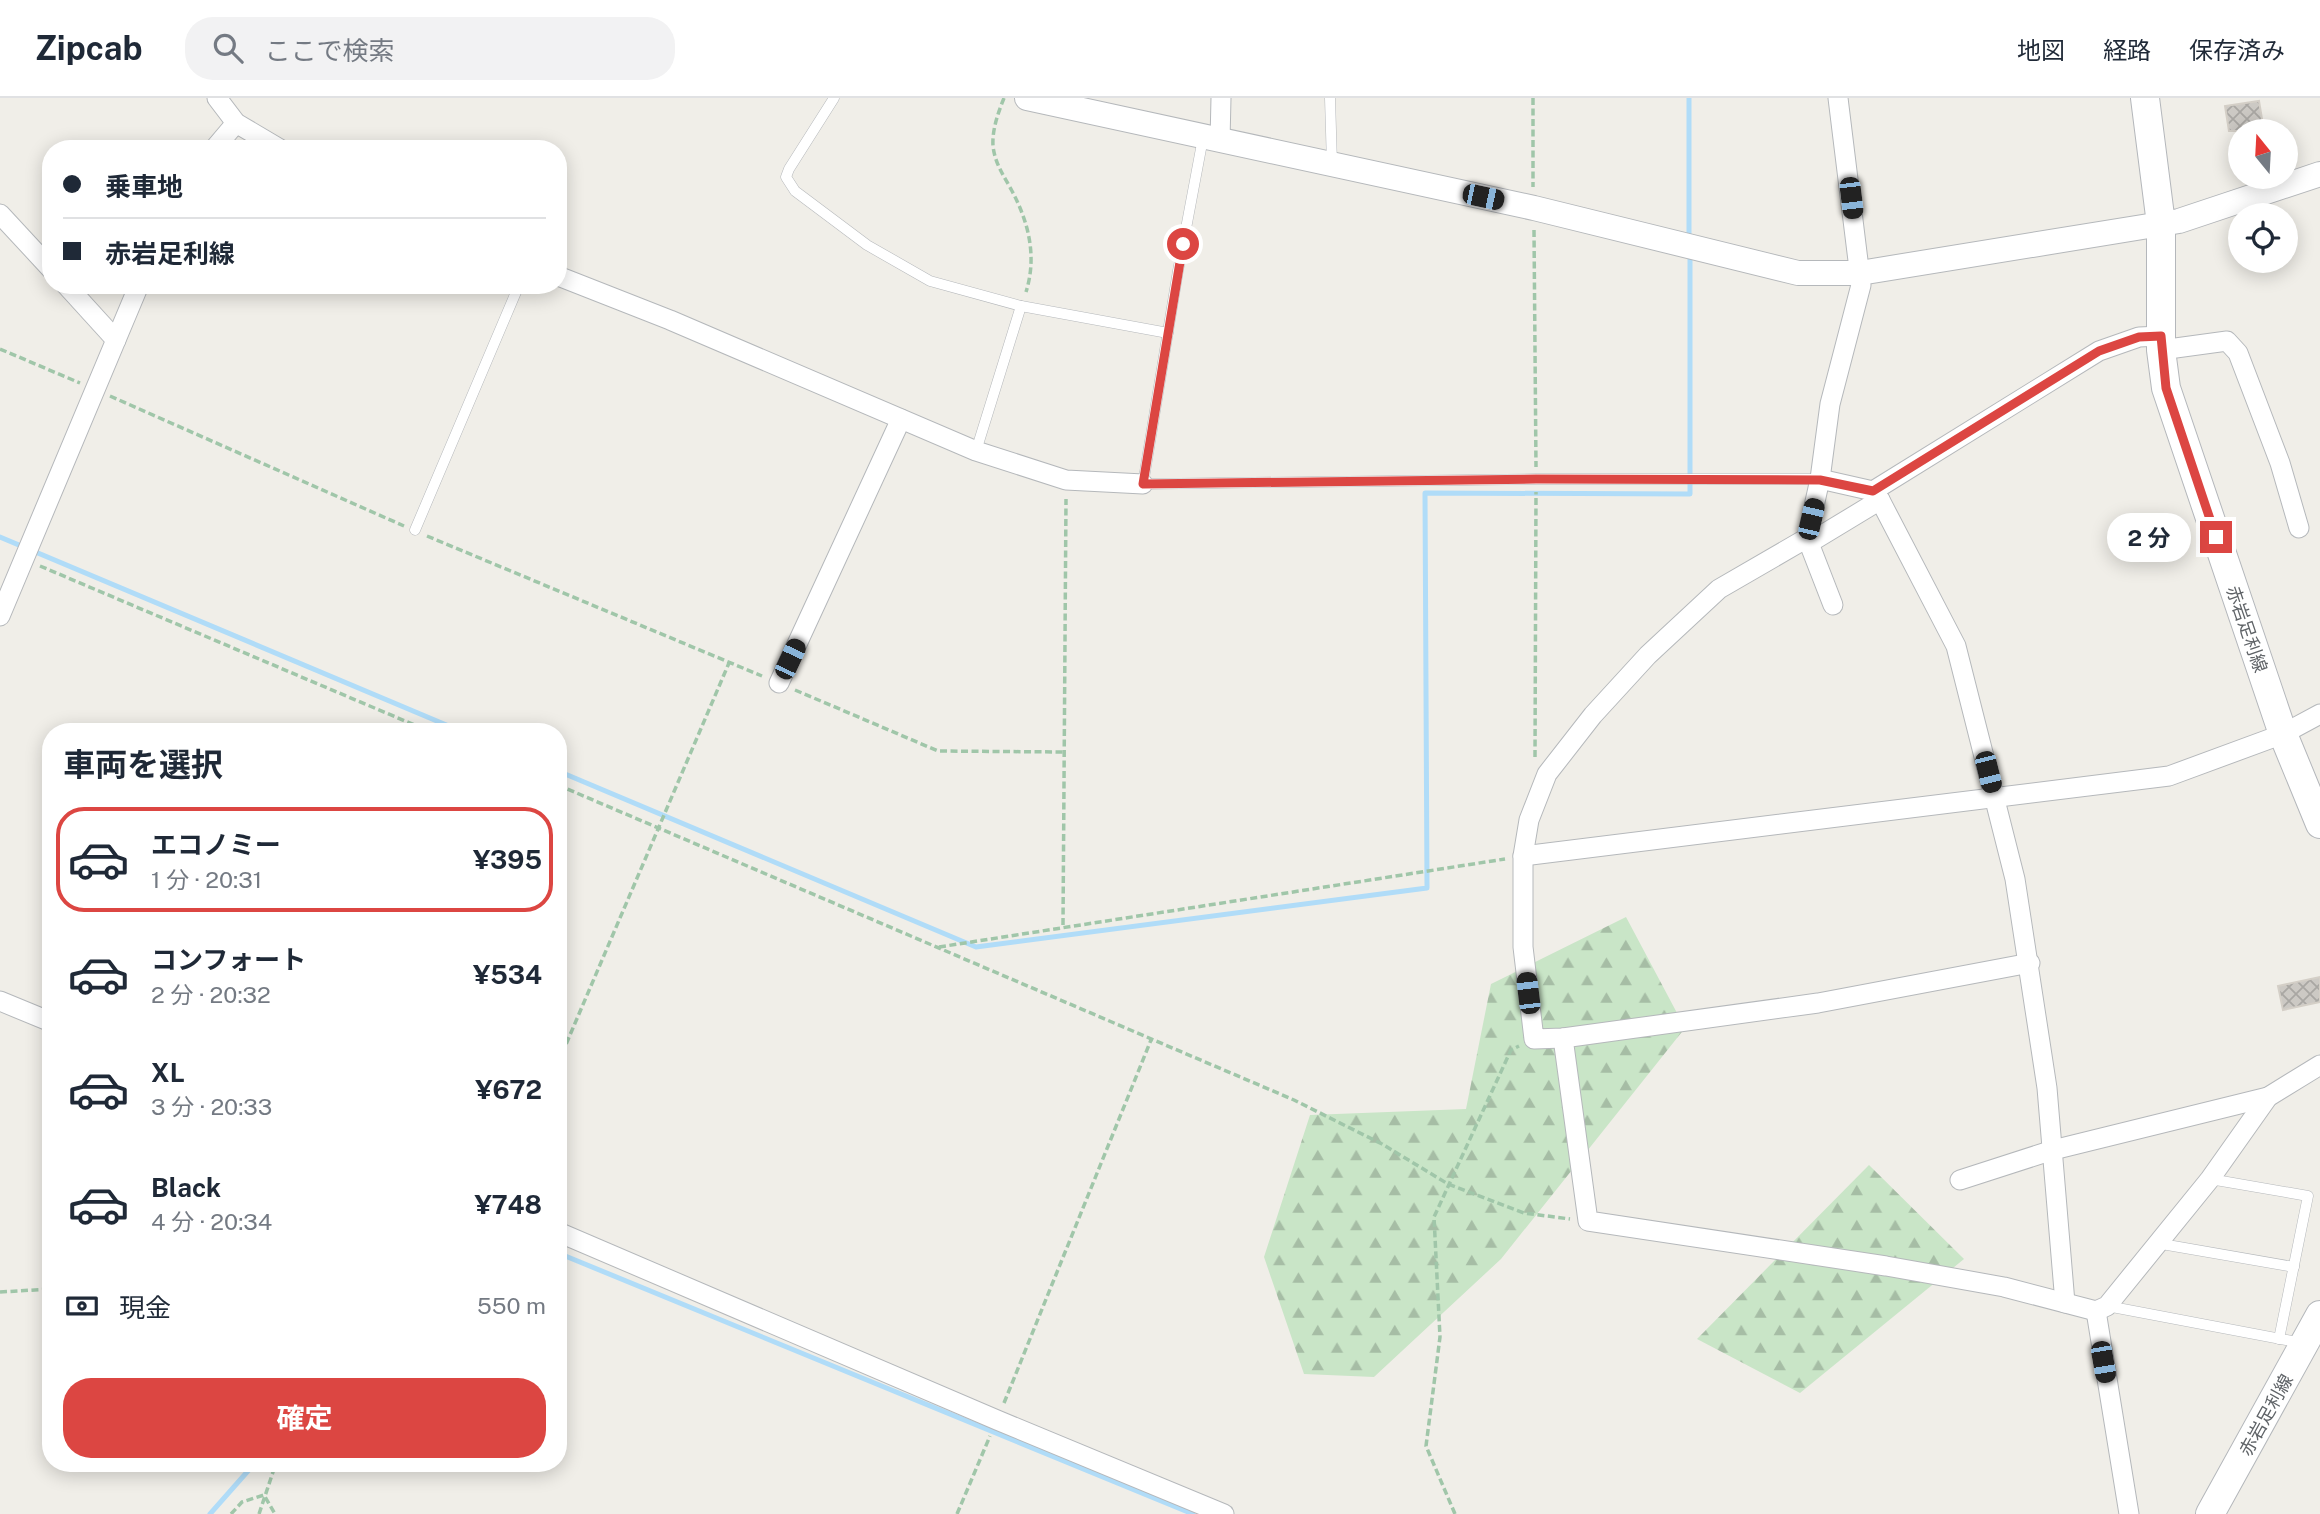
<!DOCTYPE html>
<html lang="ja">
<head>
<meta charset="utf-8">
<style>
	body { margin:0; font-family:"Public Sans","Noto Sans JP",sans-serif; background:#f2f2f3; color:#1f2937; height:100vh; display:flex; flex-direction:column; font-size:26px; white-space:nowrap }
	* { box-sizing:border-box; margin:0 }
	p { font-size:23px; color:#747a83 }
	.icon { flex:none; width:38px; height:38px; fill:none; stroke:currentColor; stroke-width:2; stroke-linecap:round; stroke-linejoin:round }
	.map { position:relative; flex:1; overflow:hidden }
	.sheet { position:absolute; left:42px; top:625px; width:525px; height:749px; display:flex; flex-direction:column; background:#fff; border-radius:28px; box-shadow:0 4px 18px #0003 }
	.sheet>* { flex:none }
	.top-card { position:absolute; left:42px; top:42px; width:525px; height:154px; border-radius:28px; box-shadow:0 4px 18px #0003; display:grid; align-content:center; height:154px; padding:0 21px; background:#fff }
	.needle { width:46px; rotate:342deg }
	.tools { position:absolute; left:2228px; top:21px; display:grid; gap:14px }
	.tools a { display:grid; place-items:center; width:70px; height:70px; border-radius:50%; background:#fff; box-shadow:0 4px 18px #0003; font-size:35px }
	.end { position:absolute; width:32px; height:32px; margin:-16px; border:9px solid #dc4642; background:#fff; box-shadow:0 0 0 4px #fff }
	.from { border-radius:50% }
	.bubble { position:absolute; height:49px; border-radius:24px; background:#fff; box-shadow:0 4px 18px #0003; font-size:23px; font-weight:700; line-height:49px; text-align:center }
	.car { position:absolute; width:21px; height:42px; margin:-21px -10px; border-radius:9px; box-shadow:0 0 5px 2px #0007; background:linear-gradient(#222 24%,#8ab4d8 0 40%,#222 0 76%,#8ab4d8 0 86%,#222 0) }
	.top-card b { display:flex; align-items:center; gap:24px; height:66px; font-size:26px }
	.top-card b+b { border-top:2px solid #e0e1e3 }
	.top-card i { width:18px; height:18px; background:#1f2937 }
	ul { padding:0; list-style:none }
	li { display:flex; align-items:center; gap:21px; height:105px; margin:0 14px 10px; padding:0 7px; border:4px solid transparent; border-radius:28px }
	li div { flex:1 }
	li b { display:block; font-size:26px }
	li em { font-style:normal; font-weight:700 }
	li.current { border-color:#dc4642 }
	li>.icon { width:63px; height:63px; stroke-width:1.5 }
	h2 { padding:0 21px; font-size:32px; line-height:84px }
	.pay { display:flex; align-items:center; gap:18px; height:77px; padding:0 21px; font-size:26px }
	.pay p { margin-inline-start:auto }
	.button { display:flex; gap:14px; margin-top:auto; padding:14px 21px }
	.button a { flex:1; height:80px; border-radius:28px; background:#dc4642; color:#fff; font-size:28px; font-weight:700; line-height:80px; text-align:center }
	header { display:flex; align-items:center; gap:42px; box-sizing:border-box; height:98px; padding:0 35px; background:#fff; border-bottom:2px solid #e0e1e3 }
	header strong { font-size:33px }
	nav { display:flex; gap:38px; margin-inline-start:auto; font-size:24px }
	.search { width:490px; height:63px; background:#f2f2f3; display:flex; align-items:center; gap:18px; box-sizing:border-box; padding:0 24px; border-radius:28px; color:#747a83; font-size:26px }
	.map>svg:first-child { display:block }
	.forest { fill:url(#forest-firs) }
	.lines { fill:none; stroke-linecap:round; stroke-linejoin:round }
	.stream { stroke:#b0dcf8; stroke-width:5 }
	.building { fill:url(#building-cross-hatch); stroke:#d4cfc7; stroke-width:2 }
	.service-casing { stroke:#b5b8bb; stroke-width:11 }
	.minor-casing { stroke:#b5b8bb; stroke-width:21 }
	.tertiary-casing { stroke:#b5b8bb; stroke-width:26 }
	.secondary-casing { stroke:#b4b7bb; stroke-width:30 }
	.path { stroke:#a0c6a9; stroke-width:3.5; stroke-dasharray:7 3.5; stroke-linecap:butt }
	.service { stroke:#fff; stroke-width:10 }
	.minor { stroke:#fff; stroke-width:19 }
	.tertiary { stroke:#fff; stroke-width:24 }
	.secondary { stroke:#fff; stroke-width:28 }
	.route { stroke:#dc4642; stroke-width:9 }
	.labels { text-anchor:middle; dominant-baseline:central; stroke-width:6; stroke-linejoin:round; paint-order:stroke }
	.street-label { font-size:18px; fill:#5f6367; stroke:#fff }
</style>
</head>
<body>
<header>
<strong>Zipcab</strong>
<div class="search"><svg class="icon" aria-label="search" viewBox="0 0 24 24"><circle cx="10" cy="10" r="6"/><path d="M15 15l6 6"/></svg>ここで検索</div>
<nav><a>地図</a><a>経路</a><a>保存済み</a></nav>
</header>
<div class="map">
<svg width="2320" height="1416" viewBox="0 0 2320 1416">
	<defs>
		<pattern id="forest-firs" width="22" height="20" patternUnits="userSpaceOnUse" patternTransform="scale(1.75)"><rect width="22" height="20" fill="#c9e5c7"/><path d="M5 1l3.5 6h-7zM16 11l3.5 6h-7z" fill="#a6bda5"/></pattern>
		<pattern id="building-cross-hatch" width="8" height="8" patternUnits="userSpaceOnUse" patternTransform="scale(1.75)"><rect width="8" height="8" fill="#ccc9c4"/><path d="M0 0l8 8M0 8l8-8" fill="none" stroke="#a9a7a3"/></pattern>
	</defs>
	<rect width="100%" height="100%" fill="#f0eee8"/>
	<g class="forest">
		<polygon points="1626,819 1685,930 1501,1161 1374,1279 1304,1276 1264,1159 1310,1017 1466,1011 1491,886"/>
		<polygon points="1869,1067 1964,1161 1800,1295 1697,1241"/>
	</g>
	<g class="lines">
		<g class="stream">
			<polyline points="1689,0 1689,141"/>
			<polyline points="0,439 463,634"/>
			<polyline points="558,673 976,849 1427,790 1425,395 1690,396 1690,154"/>
			<polyline points="558,1155 1193,1416"/>
			<polyline points="210,1416 255,1365"/>
		</g>
	</g>
	<g class="building">
		<polygon points="2259,3 2264,33 2229,33 2225,8"/>
		<polygon points="2320,879 2320,904 2283,912 2278,888"/>
	</g>
	<g class="lines">
		<defs>
			<g id="service">
				<polyline points="834,0 789,71 786,79 795,93 867,147 930,183 1021,208 976,353"/>
				<polyline points="1330,0 1332,66"/>
				<polyline points="1203,40 1178,173 1143,386 1536,381 1820,381"/>
				<polyline points="1021,208 1168,235"/>
				<polyline points="415,432 519,187"/>
				<polyline points="2210,1081 2308,1098 2279,1241"/>
				<polyline points="2156,1145 2294,1169"/>
				<polyline points="2107,1208 2302,1245"/>
			</g>
			<g id="minor">
				<polyline points="217,0 236,25 280,51"/>
				<polyline points="1838,0 1861,187 1830,306 1820,381 1807,440 1719,491 1648,557 1593,617 1547,676 1529,722 1523,758 1523,849 1534,941 1563,940 1818,905 2030,865"/>
				<polyline points="1220,43 1221,0"/>
				<polyline points="214,51 236,25"/>
				<polyline points="0,116 51,171"/>
				<polyline points="558,178 670,222 976,353 1066,382 1143,386"/>
				<polyline points="66,187 116,242"/>
				<polyline points="2161,252 2227,243 2238,255 2280,365 2299,430"/>
				<polyline points="1820,381 1873,393 1880,402 1956,548 2015,781 2047,990 2065,1205"/>
				<polyline points="1873,393 2099,253 2139,239 2161,238"/>
				<polyline points="1807,440 1833,507"/>
				<polyline points="1809,445 1880,402"/>
				<polyline points="0,518 139,187"/>
				<polyline points="779,585 901,321"/>
				<polyline points="1523,758 2169,678 2283,636 2320,616"/>
				<polyline points="0,903 51,924"/>
				<polyline points="1563,940 1588,1123 1886,1168 2004,1189 2096,1213 2107,1208 2210,1081 2268,999 2320,967"/>
				<polyline points="1960,1082 2053,1052 2268,999"/>
				<polyline points="558,1134 997,1322 1224,1416"/>
				<polyline points="2096,1213 2129,1416"/>
			</g>
			<polyline id="tertiary" points="1027,0 1534,110 1798,175 1860,175 2161,126 2179,123 2320,76"/>
			<g id="secondary">
				<polyline points="2145,0 2161,126 2161,252 2166,290 2283,636 2320,726"/>
				<polyline points="2210,1416 2320,1217"/>
			</g>
		</defs>
		<use href="#service" class="service-casing"/>
		<use href="#minor" class="minor-casing"/>
		<use href="#tertiary" class="tertiary-casing"/>
		<use href="#secondary" class="secondary-casing"/>
		<g class="path">
			<path d="M1004 0C998 15 992 32 993 48 995 66 1004 78 1012 93 1029 125 1037 159 1026 194"/>
			<polyline points="1533,0 1533,89"/>
			<polyline points="1534,132 1536,369"/>
			<polyline points="0,251 80,285"/>
			<polyline points="110,298 404,428"/>
			<polyline points="427,438 762,578"/>
			<polyline points="40,468 431,634"/>
			<polyline points="795,592 938,653 1064,654"/>
			<polyline points="1535,659 1536,394"/>
			<polyline points="558,687 1294,1002 1382,1046 1448,1086 1524,1115 1570,1121"/>
			<polyline points="1063,827 1066,401"/>
			<polyline points="939,849 1505,761"/>
			<polyline points="558,965 729,565"/>
			<polyline points="0,1194 51,1191"/>
			<polyline points="1004,1305 1151,942"/>
			<polyline points="231,1416 242,1404 264,1397 275,1416"/>
			<polyline points="259,1416 276,1365"/>
			<polyline points="957,1416 990,1338"/>
			<polyline points="1455,1416 1426,1348 1440,1239 1434,1119 1511,952 1519,948"/>
		</g>
		<use href="#service" class="service"/>
		<use href="#minor" class="minor"/>
		<use href="#tertiary" class="tertiary"/>
		<use href="#secondary" class="secondary"/>
	</g>
	<g class="lines">
		<polyline class="route" points="1183,146 1143,386 1536,381 1820,382 1873,393 2099,253 2139,239 2161,238 2166,290 2216,439"/>
	</g>
	<g class="labels">
		<g class="street-label">
			<text transform="translate(2247 531) rotate(71)">赤岩足利線</text>
			<text transform="translate(2266 1317) rotate(-61)">赤岩足利線</text>
		</g>
	</g>
</svg>
<div class="tools">
<a><svg class="needle" viewBox="-14 -14 28 28"><path d="M0-13l5 13h-10z" fill="#e53935"/><path d="M0 13l5-13h-10z" fill="#747a83"/></svg></a>
<a><svg class="icon" aria-label="locate" viewBox="0 0 24 24"><circle cx="12" cy="12" r="6"/><path d="M12 2v4M12 18v4M2 12h4M18 12h4"/></svg></a>
</div>
<i class="end from" style="left:1183px;top:146px"></i>
<i class="end" style="left:2216px;top:439px"></i>
<div class="bubble" style="left:2107px;top:415px;width:84px">2 分</div>
<i class="car" style="left:1483px;top:99px;rotate:102deg"></i>
<i class="car" style="left:1851px;top:100px;rotate:173deg"></i>
<i class="car" style="left:1811px;top:421px;rotate:13deg"></i>
<i class="car" style="left:790px;top:561px;rotate:25deg"></i>
<i class="car" style="left:1988px;top:674px;rotate:166deg"></i>
<i class="car" style="left:1528px;top:895px;rotate:353deg"></i>
<i class="car" style="left:2103px;top:1264px;rotate:170deg"></i>
<div class="top-card">
<b><i class="from"></i>乗車地</b>
<b><i></i>赤岩足利線</b>
</div>
<section class="sheet">
<h2>車両を選択</h2>
<ul>
<li class="current"><svg class="icon" aria-label="car" viewBox="0 0 24 24"><path d="M5 17H2v-5l4-1 3-4h7l3 4 3 1v5h-3M9 17h6M6 11h13"/><circle cx="7" cy="17" r="2"/><circle cx="17" cy="17" r="2"/></svg><div><b>エコノミー</b><p>1 分 · 20:31</p></div><em>¥395</em></li>
<li><svg class="icon" aria-label="car" viewBox="0 0 24 24"><path d="M5 17H2v-5l4-1 3-4h7l3 4 3 1v5h-3M9 17h6M6 11h13"/><circle cx="7" cy="17" r="2"/><circle cx="17" cy="17" r="2"/></svg><div><b>コンフォート</b><p>2 分 · 20:32</p></div><em>¥534</em></li>
<li><svg class="icon" aria-label="car" viewBox="0 0 24 24"><path d="M5 17H2v-5l4-1 3-4h7l3 4 3 1v5h-3M9 17h6M6 11h13"/><circle cx="7" cy="17" r="2"/><circle cx="17" cy="17" r="2"/></svg><div><b>XL</b><p>3 分 · 20:33</p></div><em>¥672</em></li>
<li><svg class="icon" aria-label="car" viewBox="0 0 24 24"><path d="M5 17H2v-5l4-1 3-4h7l3 4 3 1v5h-3M9 17h6M6 11h13"/><circle cx="7" cy="17" r="2"/><circle cx="17" cy="17" r="2"/></svg><div><b>Black</b><p>4 分 · 20:34</p></div><em>¥748</em></li>
</ul>
<div class="pay"><svg class="icon" aria-label="cash" viewBox="0 0 24 24"><path d="M3 7h18v10H3z"/><circle cx="12" cy="12" r="2"/></svg>現金<p>550 m</p></div>
<div class="button"><a>確定</a></div>
</section>
</div>
</body>
</html>
